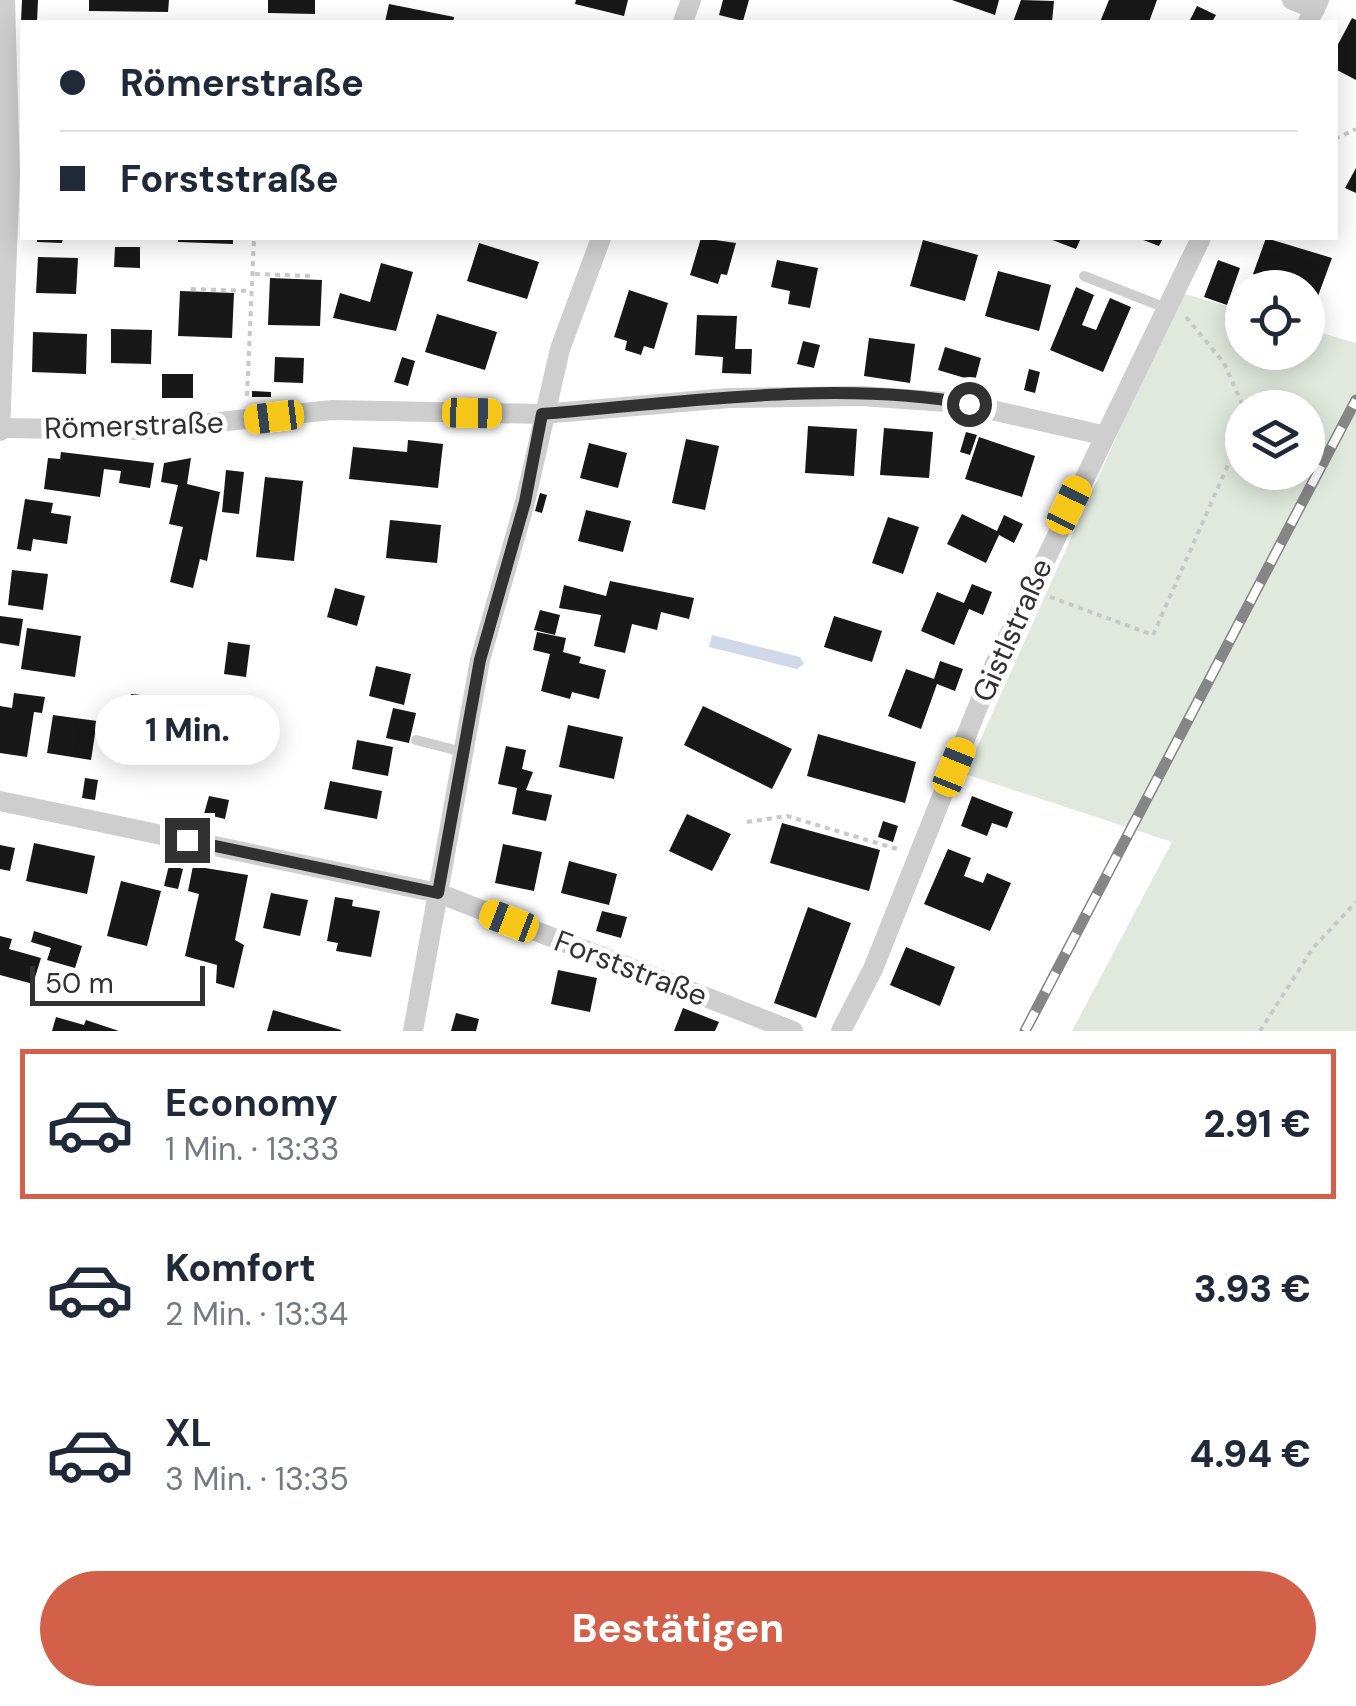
<!DOCTYPE html>
<html lang="de">
<head>
<meta charset="utf-8">
<style>
	body { margin:0; font-family:"DM Sans",sans-serif; background:#f2f2f3; color:#1f2937; height:100vh; display:flex; flex-direction:column; font-size:38px; white-space:nowrap }
	* { box-sizing:border-box; margin:0 }
	p { font-size:32px; color:#747a83 }
	.icon { flex:none; width:55px; height:55px; fill:none; stroke:currentColor; stroke-width:2; stroke-linecap:round; stroke-linejoin:round }
	.map { position:relative; height:1031px; overflow:hidden }
	.details { display:flex; flex-direction:column; background:#fff; flex:1 }
	.details>* { flex:none }
	.guide { position:absolute; left:20px; top:20px; width:1318px; height:220px; border-radius:0px; box-shadow:0 5px 25px #0003; display:grid; align-content:center; height:220px; padding:0 40px; background:#fff }
	.tools { position:absolute; left:1225px; top:270px; display:grid; gap:20px }
	.tools a { display:grid; place-items:center; width:100px; height:100px; border-radius:50%; background:#fff; box-shadow:0 5px 25px #0003; font-size:50px }
	.scale { position:absolute; left:30px; bottom:25px; width:175px; box-sizing:border-box; padding-left:10px; border:5px solid #313131; border-top:0; font-size:28px; line-height:35px; white-space:nowrap; color:#313131; -webkit-text-stroke:8px #fff; paint-order:stroke }
	.end { position:absolute; width:45px; height:45px; margin:-22px; border:12px solid #313131; background:#fff; box-shadow:0 0 0 5px #fff }
	.from { border-radius:50% }
	.bubble { position:absolute; height:70px; border-radius:35px; background:#fff; box-shadow:0 5px 25px #0003; font-size:32px; font-weight:800; line-height:70px; text-align:center }
	.car { position:absolute; width:30px; height:60px; margin:-30px -15px; border-radius:12px; box-shadow:0 0 8px 2px #0007; background:linear-gradient(#f5c518 24%,#345 0 40%,#f5c518 0 76%,#345 0 86%,#f5c518 0) }
	.guide b { display:flex; align-items:center; gap:35px; height:95px; font-size:38px }
	.guide b+b { border-top:2px solid #e0e1e3 }
	.guide i { width:25px; height:25px; background:#1f2937 }
	ul { padding:18px 0 0; list-style:none }
	li { display:flex; align-items:center; gap:30px; height:150px; margin:0 20px 15px; padding:0 20px; border:5px solid transparent; border-radius:0px }
	li div { flex:1 }
	li b { display:block; font-size:38px }
	li em { font-style:normal; font-weight:800 }
	li.on { border-color:#d36048 }
	li>.icon { width:90px; height:90px; stroke-width:1.5 }
	.primary-button { display:flex; gap:20px; margin-top:auto; padding:20px 40px }
	.primary-button a { flex:1; height:115px; border-radius:60px; background:#d36048; color:#fff; font-size:40px; font-weight:800; line-height:115px; text-align:center }
	.map>svg:first-child { display:block }
	.green { fill:#e1e9de; fill-rule:evenodd }
	.water { fill:#d0d9ea }
	.building { fill:#181818 }
	.lines { fill:none; stroke-linecap:round; stroke-linejoin:round }
	.path { stroke:#c8c8c8; stroke-width:4; stroke-dasharray:5 5; stroke-linecap:butt }
	.lane { stroke:#cecece; stroke-width:10 }
	.street { stroke:#cecece; stroke-width:20 }
	.rail-casing { stroke:#868686; stroke-width:11 }
	.rail { stroke:#fff; stroke-width:8; stroke-dasharray:22; stroke-linecap:butt }
	.route { stroke:#313131; stroke-width:12 }
	.labels { text-anchor:middle; dominant-baseline:central; stroke-width:10; stroke-linejoin:round; paint-order:stroke }
	.street-label { font-size:30px; fill:#313131; stroke:#fff }
</style>
</head>
<body>
<div class="map">
<svg width="1356" height="1031" viewBox="0 0 1356 1031">
	<rect width="100%" height="100%" fill="#fff"/>
	<path class="green" d="M1181 293 1242 310V352H1308V329L1356 343V1031H1072L1172 842 965 774ZM1242 408H1308V472H1242Z"/>
	<polygon class="water" points="712,635 800,657 804,664 797,669 709,647"/>
	<g class="building">
		<polygon points="22,0 38,0 37,22 21,22"/>
		<polygon points="89,0 169,0 168,12 89,11"/>
		<polygon points="268,0 315,0 315,14 268,13"/>
		<polygon points="576,0 628,0 624,16 575,4"/>
		<polygon points="723,0 749,0 743,21 719,15"/>
		<polygon points="952,0 999,0 995,15"/>
		<polygon points="1021,0 1054,1 1052,22 1013,22"/>
		<polygon points="1109,0 1157,0 1149,22 1100,22"/>
		<polygon points="389,4 454,17 453,22 385,22"/>
		<polygon points="1197,6 1216,15 1212,22 1189,22"/>
		<polygon points="1352,18 1356,20 1356,80 1335,69 1335,50"/>
		<polygon points="1356,168 1356,193 1345,188"/>
		<polygon points="37,238 63,238 62,243 37,242"/>
		<polygon points="178,238 233,238 233,244 178,242"/>
		<polygon points="701,238 736,243 727,275 721,274 718,284 690,275"/>
		<polygon points="1047,238 1081,238 1076,249"/>
		<polygon points="1138,238 1163,238 1159,246"/>
		<polygon points="1266,238 1332,258 1318,296 1308,293 1308,288 1293,288 1253,274"/>
		<polygon points="923,240 978,255 965,301 910,286"/>
		<polygon points="479,243 539,262 527,299 467,281"/>
		<polygon points="115,247 140,247 140,268 114,267"/>
		<polygon points="38,257 78,258 76,294 36,293"/>
		<polygon points="777,260 818,268 810,308 788,304 790,291 771,287"/>
		<polygon points="1218,260 1240,268 1227,305 1204,297"/>
		<polygon points="381,263 413,272 396,331 333,318 340,293 370,302"/>
		<polygon points="998,271 1051,285 1039,331 985,316"/>
		<polygon points="270,278 322,280 320,326 268,325"/>
		<polygon points="1076,287 1094,295 1082,325 1096,330 1110,298 1131,307 1103,372 1050,350"/>
		<polygon points="629,290 668,303 654,349 644,346 641,355 625,350 627,341 614,337"/>
		<polygon points="180,291 234,293 232,338 178,336"/>
		<polygon points="437,314 497,332 485,370 425,352"/>
		<polygon points="697,315 737,316 735,349 752,349 751,374 722,373 723,357 695,355"/>
		<polygon points="111,329 152,330 151,364 111,363"/>
		<polygon points="33,332 87,334 86,374 32,372"/>
		<polygon points="869,338 915,344 910,383 864,376"/>
		<polygon points="803,341 820,345 814,368 797,364"/>
		<polygon points="945,347 981,358 975,381 938,370"/>
		<polygon points="275,357 304,358 303,383 274,382"/>
		<polygon points="402,357 415,361 408,386 394,382"/>
		<polygon points="1029,369 1040,372 1035,393 1024,390"/>
		<rect x="162" y="374" width="31" height="24"/>
		<polygon points="252,391 271,392 271,397 252,397"/>
		<polygon points="808,426 857,429 854,476 805,473"/>
		<polygon points="884,428 933,432 929,478 880,475"/>
		<polygon points="966,432 977,435 970,455 960,452"/>
		<polygon points="979,437 1035,456 1022,497 965,479"/>
		<polygon points="686,439 719,446 705,510 672,503"/>
		<polygon points="408,440 443,444 438,488 349,479 353,447 407,452"/>
		<polygon points="589,443 627,453 618,488 580,478"/>
		<polygon points="61,452 154,463 150,488 119,483 121,471 104,469 100,497 44,489 48,458 60,459"/>
		<polygon points="191,458 187,484 220,492 207,561 200,559 193,588 170,582 183,527 169,524 178,485 161,482 164,463"/>
		<polygon points="226,470 244,472 239,514 222,512"/>
		<polygon points="265,477 303,481 294,561 256,557"/>
		<polygon points="540,493 547,495 542,513 535,511"/>
		<polygon points="25,499 53,503 51,513 71,516 67,544 33,539 31,551 17,549"/>
		<polygon points="586,510 631,521 623,552 578,541"/>
		<polygon points="962,514 997,531 1004,515 1023,524 1014,543 999,535 986,563 947,544"/>
		<polygon points="888,517 919,527 903,574 872,563"/>
		<polygon points="390,520 441,525 437,563 386,558"/>
		<polygon points="12,570 48,574 43,610 8,605"/>
		<polygon points="610,581 694,598 689,619 661,612 657,630 632,624 625,653 594,646 601,615 559,608 564,585 606,596"/>
		<polygon points="972,584 992,592 983,615 969,609 954,645 921,631 937,592 964,603"/>
		<polygon points="335,588 365,596 357,626 327,617"/>
		<polygon points="540,610 560,615 555,635 534,630"/>
		<polygon points="0,616 23,619 19,646 0,643"/>
		<polygon points="834,616 882,631 872,662 824,647"/>
		<polygon points="27,628 81,636 75,677 21,669"/>
		<polygon points="537,632 566,638 563,652 581,657 579,663 606,670 599,699 572,692 570,699 541,691 550,654 533,650"/>
		<polygon points="228,642 250,645 246,677 224,674"/>
		<polygon points="940,661 963,669 955,691 937,684 921,729 888,716 906,669 934,679"/>
		<polygon points="376,666 411,674 404,705 369,696"/>
		<polygon points="14,693 45,697 42,713 34,712 27,757 0,753 0,706 12,708"/>
		<polygon points="131,694 162,697 158,735 128,732"/>
		<polygon points="703,706 792,749 772,789 684,745"/>
		<polygon points="393,708 416,713 409,743 386,738"/>
		<polygon points="231,712 264,718 258,751 225,745"/>
		<polygon points="53,715 97,721 91,760 47,753"/>
		<polygon points="568,725 623,737 614,779 559,767"/>
		<polygon points="818,734 916,762 905,803 807,776"/>
		<polygon points="357,740 393,747 388,776 352,769"/>
		<polygon points="506,746 526,750 522,769 533,772 526,790 552,795 546,821 512,814 517,788 498,784"/>
		<polygon points="85,778 98,780 95,800 82,798"/>
		<polygon points="330,781 382,791 377,819 324,809"/>
		<polygon points="209,796 229,800 225,819 204,814"/>
		<polygon points="972,796 1013,812 1007,828 992,823 987,836 961,826"/>
		<polygon points="687,814 731,834 712,871 669,851"/>
		<polygon points="883,821 898,826 893,842 878,837"/>
		<polygon points="782,823 880,850 869,891 770,863"/>
		<polygon points="34,843 95,856 87,894 26,881"/>
		<polygon points="503,844 542,852 534,891 495,883"/>
		<polygon points="0,845 15,848 10,871 0,869"/>
		<polygon points="948,849 971,858 964,876 983,883 987,873 1011,883 990,931 924,904"/>
		<polygon points="569,861 617,874 609,905 561,893"/>
		<polygon points="169,865 183,869 178,889 164,886"/>
		<polygon points="193,866 248,875 235,940 244,945 234,988 216,983 217,965 185,956 199,894 188,891"/>
		<polygon points="121,881 161,891 147,946 107,936"/>
		<polygon points="271,893 308,900 300,936 263,928"/>
		<polygon points="335,897 353,900 352,906 380,911 371,957 336,951 338,943 327,941"/>
		<polygon points="808,907 851,923 816,1018 774,1003"/>
		<polygon points="602,911 627,917 621,938 596,931"/>
		<polygon points="34,931 82,946 75,968 47,960 51,948 31,942"/>
		<polygon points="0,936 12,939 9,949 41,958 33,984 0,975"/>
		<polygon points="906,947 955,967 940,1006 890,985"/>
		<polygon points="558,970 597,978 590,1012 551,1004"/>
		<polygon points="683,1008 719,1022 715,1031 674,1031"/>
		<polygon points="273,1010 341,1030 341,1031 267,1031"/>
		<polygon points="456,1013 479,1019 476,1031 451,1031"/>
		<polygon points="56,1017 84,1025 86,1020 119,1031 52,1031"/>
	</g>
	<g class="lines">
		<g class="path">
			<polyline points="1335,139 1356,129"/>
			<polyline points="255,274 310,276"/>
			<polyline points="191,289 251,291"/>
			<polyline points="1186,317 1224,363 1244,408"/>
			<polyline points="247,396 254,238"/>
			<polyline points="1050,597 1153,635 1242,433"/>
			<polyline points="747,822 787,816 897,849"/>
			<polyline points="1260,1031 1313,948 1356,902"/>
		</g>
		<g class="lane">
			<polyline points="1084,276 1166,308"/>
			<polyline points="416,740 463,752"/>
		</g>
		<g class="street">
			<polyline points="1292,0 1315,9"/>
			<polyline points="683,22 691,0"/>
			<polyline points="1308,22 1319,0"/>
			<polyline points="0,428 142,430 332,410 542,414 729,398 862,396 961,403 1102,435"/>
			<polyline points="0,431 10,174 5,0"/>
			<polyline points="0,801 438,893 793,1031"/>
			<polyline points="413,1031 480,660 525,502 560,349 601,238"/>
			<polyline points="841,1031 873,969 995,664 1201,238"/>
		</g>
		<defs>
			<polyline id="rail" points="1025,1031 1356,400"/>
		</defs>
		<use href="#rail" class="rail-casing"/>
		<use href="#rail" class="rail"/>
	</g>
	<g class="lines">
		<path class="route" d="M187 840 438 893 480 660 525 502 542 414C675 403 838 379 969 404"/>
	</g>
	<g class="labels">
		<g class="street-label">
			<text transform="translate(134 425) rotate(-2)">Römerstraße</text>
			<text transform="translate(1012 630) rotate(-66)">Gistlstraße</text>
			<text transform="translate(631 968) rotate(21)">Forststraße</text>
		</g>
	</g>
</svg>
<div class="tools">
<a><svg class="icon" aria-label="locate" viewBox="0 0 24 24"><circle cx="12" cy="12" r="6"/><path d="M12 2v4M12 18v4M2 12h4M18 12h4"/></svg></a>
<a><svg class="icon" aria-label="layers" viewBox="0 0 24 24"><path d="M12 4l9 5-9 5-9-5zM3 14l9 5 9-5"/></svg></a>
</div>
<div class="scale">50 m</div>
<i class="end from" style="left:969px;top:404px"></i>
<i class="end" style="left:187px;top:840px"></i>
<div class="bubble" style="left:95px;top:695px;width:185px">1 Min.</div>
<i class="car" style="left:472px;top:413px;rotate:91deg"></i>
<i class="car" style="left:274px;top:417px;rotate:263deg"></i>
<i class="car" style="left:1069px;top:505px;rotate:26deg"></i>
<i class="car" style="left:954px;top:767px;rotate:22deg"></i>
<i class="car" style="left:509px;top:921px;rotate:291deg"></i>
<div class="guide">
<b><i class="from"></i>Römerstraße</b>
<b><i></i>Forststraße</b>
</div>
</div>
<section class="details">
<ul>
<li class="on"><svg class="icon" aria-label="car" viewBox="0 0 24 24"><path d="M5 17H2v-5l4-1 3-4h7l3 4 3 1v5h-3M9 17h6M6 11h13"/><circle cx="7" cy="17" r="2"/><circle cx="17" cy="17" r="2"/></svg><div><b>Economy</b><p>1 Min. · 13:33</p></div><em>2.91 €</em></li>
<li><svg class="icon" aria-label="car" viewBox="0 0 24 24"><path d="M5 17H2v-5l4-1 3-4h7l3 4 3 1v5h-3M9 17h6M6 11h13"/><circle cx="7" cy="17" r="2"/><circle cx="17" cy="17" r="2"/></svg><div><b>Komfort</b><p>2 Min. · 13:34</p></div><em>3.93 €</em></li>
<li><svg class="icon" aria-label="car" viewBox="0 0 24 24"><path d="M5 17H2v-5l4-1 3-4h7l3 4 3 1v5h-3M9 17h6M6 11h13"/><circle cx="7" cy="17" r="2"/><circle cx="17" cy="17" r="2"/></svg><div><b>XL</b><p>3 Min. · 13:35</p></div><em>4.94 €</em></li>
</ul>
<div class="primary-button"><a>Bestätigen</a></div>
</section>
</body>
</html>
